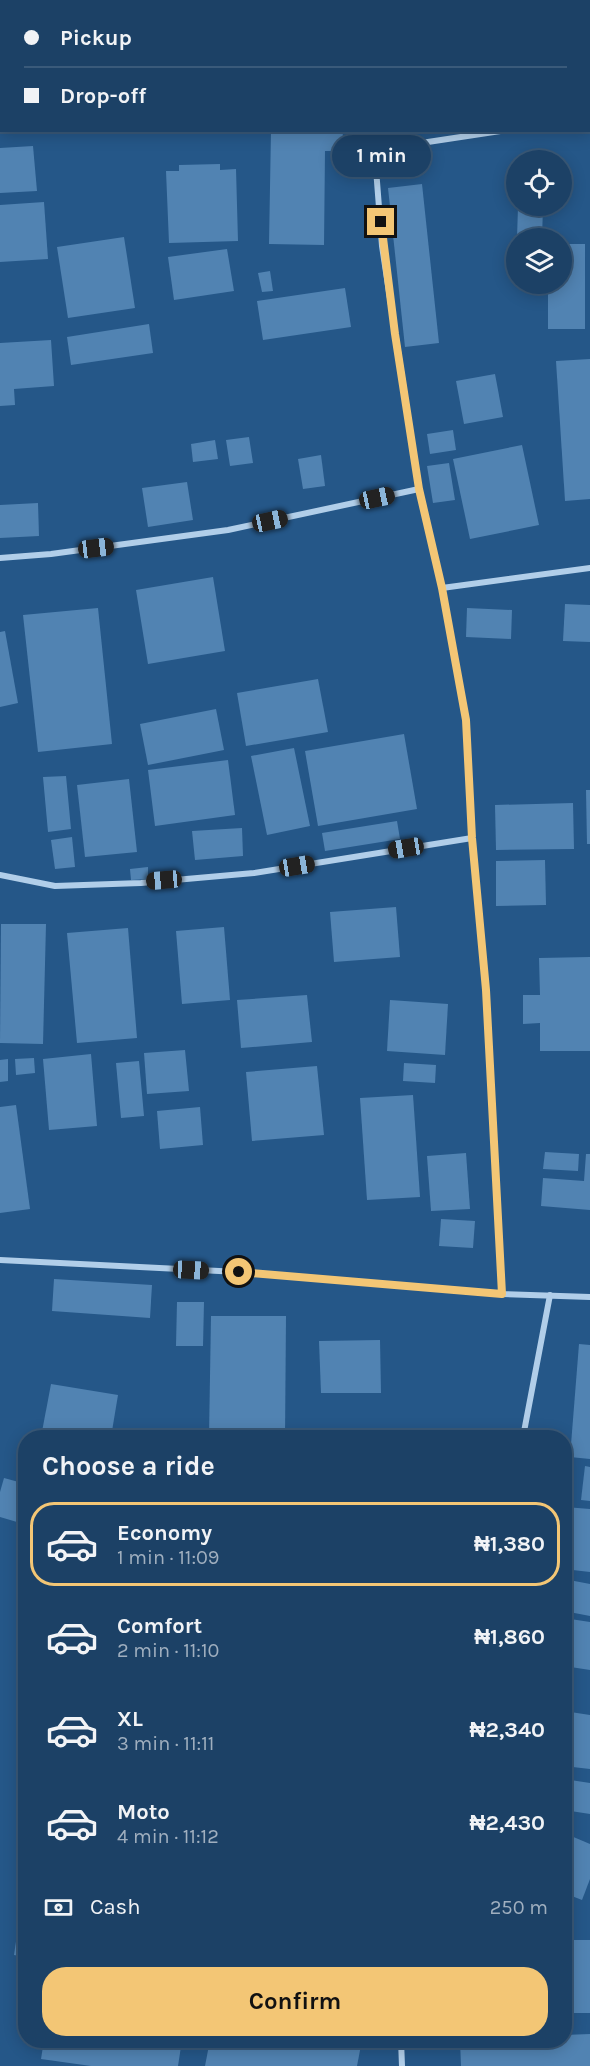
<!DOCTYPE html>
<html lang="en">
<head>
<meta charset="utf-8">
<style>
	body { margin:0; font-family:Karla,sans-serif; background:#294c6f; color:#f1f3f6; height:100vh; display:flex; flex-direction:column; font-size:22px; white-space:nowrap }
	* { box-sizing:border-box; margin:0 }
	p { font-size:20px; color:#a0afbf }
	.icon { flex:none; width:33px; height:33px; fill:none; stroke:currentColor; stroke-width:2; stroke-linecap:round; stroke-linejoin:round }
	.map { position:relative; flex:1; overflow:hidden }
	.sheet { position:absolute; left:18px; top:1430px; width:554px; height:618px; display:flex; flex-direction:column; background:#1c4166; border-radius:24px; box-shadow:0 3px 15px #0003,0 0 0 2px #3a5a7a }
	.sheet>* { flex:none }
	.hud { position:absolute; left:0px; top:0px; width:591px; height:132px; box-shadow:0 3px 15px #0003,0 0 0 2px #3a5a7a; display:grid; align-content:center; height:132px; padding:0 24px; background:#1c4166 }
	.fabs { position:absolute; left:506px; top:150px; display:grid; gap:12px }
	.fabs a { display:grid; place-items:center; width:66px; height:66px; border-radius:50%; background:#1c4166; box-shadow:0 3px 15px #0003,0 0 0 2px #3a5a7a; font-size:30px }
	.end { position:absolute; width:27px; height:27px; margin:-14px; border:8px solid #f3c675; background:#111; box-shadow:0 0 0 3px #111 }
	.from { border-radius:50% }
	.bubble { position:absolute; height:42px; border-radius:21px; background:#1c4166; box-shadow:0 3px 15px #0003,0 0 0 2px #3a5a7a; font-size:20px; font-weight:700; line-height:42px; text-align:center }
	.car { position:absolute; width:18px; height:36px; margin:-18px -9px; border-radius:8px; box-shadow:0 0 4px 2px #0007; background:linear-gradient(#222 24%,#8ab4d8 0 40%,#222 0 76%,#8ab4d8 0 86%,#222 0) }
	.hud b { display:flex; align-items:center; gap:21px; height:57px; font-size:22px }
	.hud b+b { border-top:2px solid #3a5a7a }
	.hud i { width:15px; height:15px; background:#f1f3f6 }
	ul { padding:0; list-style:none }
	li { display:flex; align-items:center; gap:18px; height:84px; margin:0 12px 9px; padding:0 12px; border:3px solid transparent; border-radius:24px }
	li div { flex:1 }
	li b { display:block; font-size:22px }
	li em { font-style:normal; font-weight:700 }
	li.active { border-color:#f3c675 }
	li>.icon { width:54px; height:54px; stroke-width:1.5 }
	h2 { padding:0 24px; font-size:27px; line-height:72px }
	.pay { display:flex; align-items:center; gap:15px; height:66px; padding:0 24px; font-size:22px }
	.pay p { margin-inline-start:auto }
	.button { display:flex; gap:12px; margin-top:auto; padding:12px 24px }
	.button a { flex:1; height:69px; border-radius:24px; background:#f3c675; color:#111; font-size:24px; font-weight:700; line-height:69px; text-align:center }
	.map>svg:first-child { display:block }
	.building { fill:#5183b2 }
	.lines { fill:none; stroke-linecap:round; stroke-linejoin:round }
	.street { stroke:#b1cee9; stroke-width:6 }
	.route { stroke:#f3c675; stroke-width:8 }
</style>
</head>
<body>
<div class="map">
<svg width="590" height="2066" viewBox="0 0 590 2066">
	<rect width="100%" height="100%" fill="#255788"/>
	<g class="building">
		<polygon points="271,130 343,130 342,151 325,151 324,245 269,244"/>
		<polygon points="33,146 37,191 0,193 0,148"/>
		<polygon points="220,164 220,170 236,169 238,241 169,243 166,171 179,171 179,165"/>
		<polygon points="422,184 439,343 405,347 388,188"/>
		<polygon points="44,202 48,259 0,262 0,205"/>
		<polygon points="518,206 543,206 542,238 517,238"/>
		<polygon points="124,237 135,308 68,318 57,247"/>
		<polygon points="561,244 585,244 585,329 548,329 548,284 561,284"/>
		<polygon points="227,249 234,291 174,300 168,257"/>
		<polygon points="270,271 273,291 262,292 258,273"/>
		<polygon points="345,288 351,327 263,340 257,301"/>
		<polygon points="149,324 153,353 71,365 67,337"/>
		<polygon points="51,340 54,386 14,389 15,405 0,406 0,343"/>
		<polygon points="590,359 590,499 565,501 556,361"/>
		<polygon points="495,374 503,417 464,424 456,381"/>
		<polygon points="453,430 456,450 430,454 427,434"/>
		<polygon points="249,437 253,463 230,466 226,440"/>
		<polygon points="215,440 218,459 193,462 191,444"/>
		<polygon points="522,445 539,525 470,539 453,459"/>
		<polygon points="321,455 325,486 303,489 298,459"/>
		<polygon points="449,463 455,500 433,503 427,466"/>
		<polygon points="187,482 193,520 148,527 142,488"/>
		<polygon points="38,503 39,536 0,538 0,505"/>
		<polygon points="213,577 225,651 148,664 136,590"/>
		<polygon points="565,604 590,605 590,642 563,641"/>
		<polygon points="98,608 112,744 38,752 23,615"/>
		<polygon points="467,608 512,610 511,639 466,637"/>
		<polygon points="5,631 18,703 0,707 0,632"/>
		<polygon points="318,679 328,732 246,746 237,693"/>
		<polygon points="216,709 224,750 148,765 140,724"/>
		<polygon points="404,734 417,809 318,826 305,751"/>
		<polygon points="294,748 310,826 267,835 251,756"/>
		<polygon points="228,760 235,815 155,826 148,770"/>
		<polygon points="66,776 71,829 48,832 43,777"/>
		<polygon points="129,779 137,852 85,857 77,785"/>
		<polygon points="586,790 590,790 590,844 587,844"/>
		<polygon points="573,803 574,849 496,850 495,805"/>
		<polygon points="397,821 400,839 325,851 322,833"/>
		<polygon points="242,828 243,856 195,860 192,831"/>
		<polygon points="72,837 75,867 55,869 51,840"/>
		<polygon points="545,860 546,905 496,906 496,861"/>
		<polygon points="148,867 148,879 131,880 130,869"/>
		<polygon points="396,907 400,957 334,962 330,912"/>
		<polygon points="1,924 46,924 43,1044 0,1043"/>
		<polygon points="224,927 230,1000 182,1004 176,931"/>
		<polygon points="128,928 137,1038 77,1043 67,933"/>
		<polygon points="590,957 590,1051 540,1051 540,1023 523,1024 523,995 540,995 539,958"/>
		<polygon points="307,995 312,1042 241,1048 237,1000"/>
		<polygon points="390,1000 448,1004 445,1055 387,1051"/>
		<polygon points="185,1050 189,1091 147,1094 144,1053"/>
		<polygon points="91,1054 97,1126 49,1130 43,1059"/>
		<polygon points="34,1058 35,1073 16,1075 15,1059"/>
		<polygon points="8,1059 8,1081 0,1082 0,1060"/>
		<polygon points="139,1061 144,1116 121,1118 116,1063"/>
		<polygon points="404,1063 436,1065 435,1083 403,1081"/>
		<polygon points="317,1066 324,1135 252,1141 246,1072"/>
		<polygon points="413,1095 420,1197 367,1200 360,1098"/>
		<polygon points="16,1105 30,1209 0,1213 0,1107"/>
		<polygon points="200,1107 203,1145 160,1149 157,1111"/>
		<polygon points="545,1152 579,1154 578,1171 543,1169"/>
		<polygon points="466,1153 470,1209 431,1211 427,1156"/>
		<polygon points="586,1154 590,1154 590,1210 541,1206 543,1178 584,1181"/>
		<polygon points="441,1219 475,1221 473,1248 439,1246"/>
		<polygon points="54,1279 152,1285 150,1318 52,1311"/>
		<polygon points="177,1302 204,1302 203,1346 176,1346"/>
		<polygon points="211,1316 286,1316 285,1437 209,1437"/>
		<polygon points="380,1340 381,1393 321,1393 319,1341"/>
		<polygon points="579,1344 590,1345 590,1459 570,1457"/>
		<polygon points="51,1384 118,1395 111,1437 41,1437"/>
		<polygon points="585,1466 590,1467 590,1501 581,1500"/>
		<polygon points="4,1478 26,1484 26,1493 17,1522 0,1517 0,1492"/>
		<polygon points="565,1507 590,1509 590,1572 564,1569"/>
		<polygon points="564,1579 590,1584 590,1616 564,1611"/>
		<polygon points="564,1618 590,1622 590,1670 564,1666"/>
		<polygon points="564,1711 590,1715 590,1769 564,1766"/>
		<polygon points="564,1779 590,1783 590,1814 564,1810"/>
		<polygon points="564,1833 590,1844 590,1879 582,1900 564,1893"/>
		<polygon points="24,1888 26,1888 26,1957 14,1955"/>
		<rect x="564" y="1940" width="26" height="73"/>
		<polygon points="590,2034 590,2066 461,2066 460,2040 564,2040 564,2035"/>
		<polygon points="44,2040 182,2040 178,2066 91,2066 41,2059"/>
		<polygon points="210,2040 362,2040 357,2066 205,2066"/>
	</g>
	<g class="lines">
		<g class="street">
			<polyline points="362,0 362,2"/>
			<polyline points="0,82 2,82"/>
			<polyline points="373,130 382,246 419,489 442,588 466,720 472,838 486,990 502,1294"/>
			<polyline points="375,150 507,130"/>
			<polyline points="0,558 51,554 228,530 419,489"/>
			<polyline points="442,588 590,568"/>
			<polyline points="0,875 55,886 141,883 254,873 472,838"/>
			<polyline points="0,1260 239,1272 502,1294 590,1297"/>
			<polyline points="523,1437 550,1295"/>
			<polyline points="401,2040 402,2066"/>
		</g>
	</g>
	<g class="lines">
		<polyline class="route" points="239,1272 502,1294 486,990 472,838 466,720 442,588 419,489 395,334 381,222"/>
	</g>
</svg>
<div class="fabs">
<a><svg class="icon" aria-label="locate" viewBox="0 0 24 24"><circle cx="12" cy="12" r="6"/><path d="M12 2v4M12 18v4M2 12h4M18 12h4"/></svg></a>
<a><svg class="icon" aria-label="layers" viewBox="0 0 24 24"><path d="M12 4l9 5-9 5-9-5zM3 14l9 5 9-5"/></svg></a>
</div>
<i class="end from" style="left:239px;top:1272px"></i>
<i class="end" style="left:381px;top:222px"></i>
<div class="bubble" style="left:332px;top:135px;width:99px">1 min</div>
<i class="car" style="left:377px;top:498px;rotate:78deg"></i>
<i class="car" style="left:270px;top:521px;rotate:78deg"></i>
<i class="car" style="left:96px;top:548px;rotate:83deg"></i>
<i class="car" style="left:406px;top:848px;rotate:261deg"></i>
<i class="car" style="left:297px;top:866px;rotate:81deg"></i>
<i class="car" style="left:164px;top:880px;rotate:265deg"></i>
<i class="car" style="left:191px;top:1270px;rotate:93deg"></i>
<div class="hud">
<b><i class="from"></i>Pickup</b>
<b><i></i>Drop-off</b>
</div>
<section class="sheet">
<h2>Choose a ride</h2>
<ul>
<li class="active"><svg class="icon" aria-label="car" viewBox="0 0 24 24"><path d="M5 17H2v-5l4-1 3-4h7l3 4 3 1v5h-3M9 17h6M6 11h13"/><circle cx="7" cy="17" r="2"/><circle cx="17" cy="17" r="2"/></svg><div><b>Economy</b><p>1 min · 11:09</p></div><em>₦1,380</em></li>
<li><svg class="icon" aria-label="car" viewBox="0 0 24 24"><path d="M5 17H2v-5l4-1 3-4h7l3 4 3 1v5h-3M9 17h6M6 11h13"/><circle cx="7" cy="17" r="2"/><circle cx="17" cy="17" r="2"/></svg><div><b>Comfort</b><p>2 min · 11:10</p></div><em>₦1,860</em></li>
<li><svg class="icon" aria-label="car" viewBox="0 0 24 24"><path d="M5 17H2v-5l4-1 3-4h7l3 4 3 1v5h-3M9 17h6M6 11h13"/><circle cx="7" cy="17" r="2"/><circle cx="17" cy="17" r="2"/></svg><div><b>XL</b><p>3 min · 11:11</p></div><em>₦2,340</em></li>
<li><svg class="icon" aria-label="car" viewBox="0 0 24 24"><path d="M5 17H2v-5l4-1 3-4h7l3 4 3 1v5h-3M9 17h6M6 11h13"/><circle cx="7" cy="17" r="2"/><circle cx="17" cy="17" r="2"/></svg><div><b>Moto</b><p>4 min · 11:12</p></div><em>₦2,430</em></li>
</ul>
<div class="pay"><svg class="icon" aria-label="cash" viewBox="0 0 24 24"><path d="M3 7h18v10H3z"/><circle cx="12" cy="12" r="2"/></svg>Cash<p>250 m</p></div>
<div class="button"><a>Confirm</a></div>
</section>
</div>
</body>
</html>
